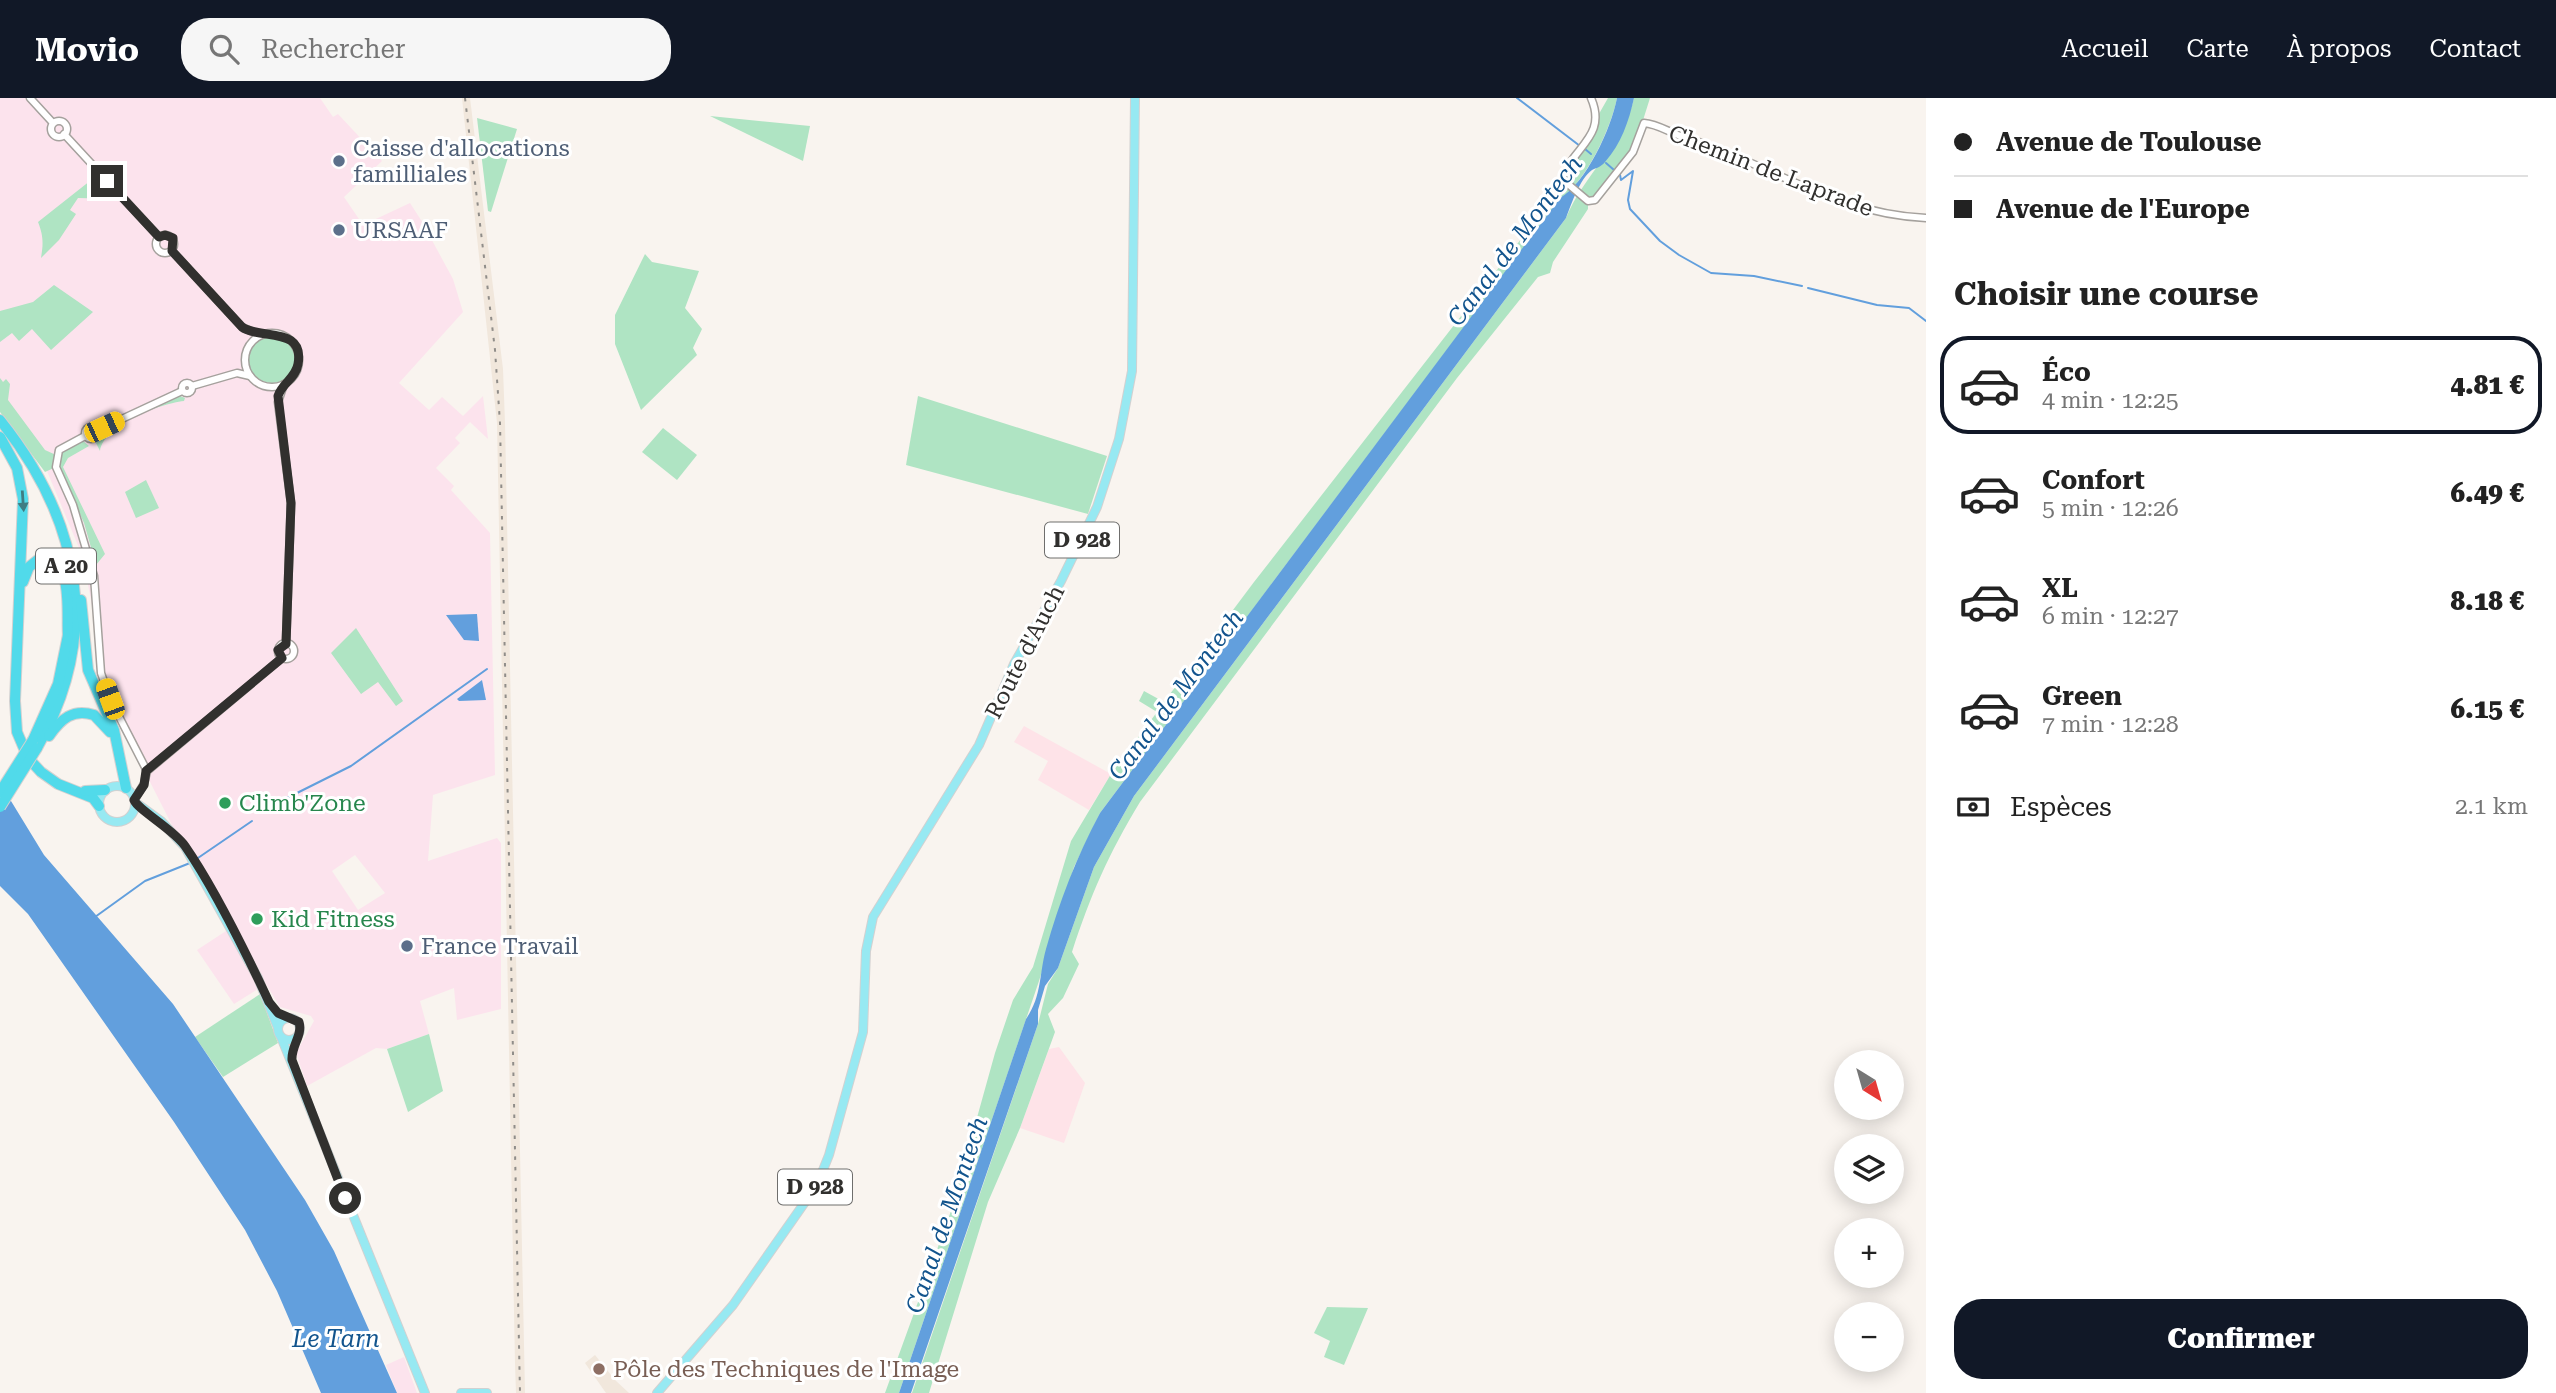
<!DOCTYPE html>
<html lang="fr">
<head>
<meta charset="utf-8">
<style>
	body { margin:0; font-family:"Roboto Serif",serif; background:#f6f6f6; color:#222; height:100vh; display:flex; flex-direction:column; font-size:26px; white-space:nowrap }
	* { box-sizing:border-box; margin:0 }
	p { font-size:23px; color:#767676 }
	.icon { flex:none; width:38px; height:38px; fill:none; stroke:currentColor; stroke-width:2; stroke-linecap:round; stroke-linejoin:round }
	.map { position:relative; flex:1; overflow:hidden }
	.side { display:flex; flex-direction:column; background:#fff; width:630px }
	.side>* { flex:none }
	.banner { display:grid; align-content:center; height:154px; padding:0 28px; background:#fff }
	.needle { width:46px; rotate:143deg }
	.fabs { position:absolute; left:1834px; top:952px; display:grid; gap:14px }
	.fabs a { display:grid; place-items:center; width:70px; height:70px; border-radius:50%; background:#fff; box-shadow:0 4px 18px #0003; font-size:35px }
	.end { position:absolute; width:32px; height:32px; margin:-16px; border:9px solid #31302e; background:#fff; box-shadow:0 0 0 4px #fff }
	.from { border-radius:50% }
	.car { position:absolute; width:21px; height:42px; margin:-21px -10px; border-radius:9px; box-shadow:0 0 5px 2px #0007; background:linear-gradient(#f5c518 24%,#345 0 40%,#f5c518 0 76%,#345 0 86%,#f5c518 0) }
	.banner b { display:flex; align-items:center; gap:24px; height:66px; font-size:26px }
	.banner b+b { border-top:2px solid #e0e0e0 }
	.banner i { width:18px; height:18px; background:#222 }
	ul { padding:0; list-style:none }
	li { display:flex; align-items:center; gap:21px; height:98px; margin:0 14px 10px; padding:0 14px; border:4px solid transparent; border-radius:28px }
	li div { flex:1 }
	li b { display:block; font-size:26px }
	li em { font-style:normal; font-weight:800 }
	li.active { border-color:#111827 }
	li>.icon { width:63px; height:63px; stroke-width:1.5 }
	h2 { padding:0 28px; font-size:32px; line-height:84px }
	.pay { display:flex; align-items:center; gap:18px; height:77px; padding:0 28px; font-size:26px }
	.pay p { margin-inline-start:auto }
	.button { display:flex; gap:14px; margin-top:auto; padding:14px 28px }
	.button a { flex:1; height:80px; border-radius:28px; background:#111827; color:#fff; font-size:28px; font-weight:800; line-height:80px; text-align:center }
	header { display:flex; align-items:center; gap:42px; box-sizing:border-box; height:98px; padding:0 35px; background:#111827; color:#fff }
	header strong { font-size:33px }
	nav { display:flex; gap:38px; margin-inline-start:auto; font-size:24px }
	.search { width:490px; height:63px; background:#f6f6f6; display:flex; align-items:center; gap:18px; box-sizing:border-box; padding:0 24px; border-radius:28px; color:#767676; font-size:26px }
	main { display:flex; flex:1; min-height:0 }
	.map>svg:first-child { display:block }
	.commercial { fill:#fce3ed; fill-rule:evenodd }
	.industrial { fill:#fee3e8 }
	.built { fill:#f1e7dc }
	.green { fill:#afe4c3 }
	.water { fill:#629fdd }
	.lines { fill:none; stroke-linecap:round; stroke-linejoin:round }
	.stream { stroke:#629fdd; stroke-width:2 }
	.minor-casing { stroke:#a5a19d; stroke-width:9 }
	.major-casing { stroke:#d2d1d1; stroke-width:10 }
	.highway-casing { stroke:#d2d1d1; stroke-width:12 }
	.minor { stroke:#fff; stroke-width:6 }
	.major { stroke:#97e9f2; stroke-width:8 }
	.highway { stroke:#51daea; stroke-width:10 }
	.rail { stroke:#908d89; stroke-width:2; stroke-dasharray:3.5 7; stroke-linecap:butt }
	.highway-bridge-casing { stroke:#d2d1d1; stroke-width:12; stroke-linecap:butt }
	.highway-bridge { stroke:#51daea; stroke-width:10 }
	.oneway { fill:#3f7c83 }
	.route { stroke:#31302e; stroke-width:9 }
	.service-dot { fill:#5c6f8a; stroke:#fff; stroke-width:2.5 }
	.leisure-dot { fill:#2e9e5b; stroke:#fff; stroke-width:2.5 }
	.education-dot { fill:#8d6e63; stroke:#fff; stroke-width:2.5 }
	.labels { text-anchor:middle; dominant-baseline:central; stroke-width:6; stroke-linejoin:round; paint-order:stroke }
	.shield { fill:#fff; stroke:#6f6e6d; stroke-width:2 }
	.shield-label { font-size:21px; font-weight:bold; fill:#31302e }
	.service-label { font-size:23px; fill:#4e5e75; stroke:#fff; text-anchor:start }
	.street-label { font-size:23px; fill:#31302e; stroke:#fff }
	.leisure-label { font-size:23px; fill:#27864d; stroke:#fff; text-anchor:start }
	.education-label { font-size:23px; fill:#785e54; stroke:#fff; text-anchor:start }
	.water-label { font-size:24px; font-style:italic; fill:#12548d; stroke:#fff }
</style>
</head>
<body>
<header>
<strong>Movio</strong>
<div class="search"><svg class="icon" aria-label="search" viewBox="0 0 24 24"><circle cx="10" cy="10" r="6"/><path d="M15 15l6 6"/></svg>Rechercher</div>
<nav><a>Accueil</a><a>Carte</a><a>À propos</a><a>Contact</a></nav>
</header>
<main>
<div class="map">
<svg width="1926" height="1295" viewBox="0 0 1926 1295">
	<rect width="100%" height="100%" fill="#f9f4ef"/>
	<g class="commercial">
		<path d="M0 0H320L333 19 338 16 382 63 344 99 363 127 410 105 421 122 453 181 463 214 399 285 429 312 442 299 463 318 483 298 488 341 470 324 455 340 460 345 436 370 454 388 451 392 490 435 495 677 433 697 428 763 497 740 501 745V911L457 922 454 890 420 903 429 936 387 951 376 950 307 988 296 955 314 923 311 918 280 909 266 886 234 906 197 852 226 833 97 580 93 512 82 457 44 366 0 302ZM355 757 385 795 358 812 332 773Z"/>
		<polygon points="404,1259 417,1295 397,1295 386,1267"/>
	</g>
	<g class="industrial">
		<polygon points="1024,628 1111,676 1089,712 1038,682 1048,663 1014,644"/>
		<polygon points="1059,949 1085,985 1064,1045 1020,1030 1049,951"/>
	</g>
	<g class="built">
		<polygon points="462,0 470,0 503,271 505,325 525,1295 516,1295 515,1266 497,325"/>
		<polygon points="595,1257 615,1282 629,1295 606,1295 585,1265"/>
	</g>
	<g class="green">
		<path d="M1608 0H1617C1611 30 1586 84 1560 101L1100 715 1074 769 1039 883 899 1295H885L951 1113 995 955 1013 902 1033 869 1071 743 1111 676 1157 614 1139 603 1144 593 1164 604 1254 484 1560 91 1567 86 1562 81Z"/>
		<path d="M1634 0H1650L1633 54 1595 102 1588 103V111L1553 164 1550 175 1538 179 1457 280 1140 704C1108 757 1091 796 1072 854L1079 866 1063 900 1048 916 1055 934 1020 1030 988 1104 929 1295H912L1038 926 1048 886 1058 870 1094 769 1134 698 1566 120C1584 76 1624 46 1634 0Z"/>
		<polygon points="710,18 810,28 803,63"/>
		<polygon points="477,20 517,31 491,114 488,113"/>
		<path d="M100 75 121 98 118 101 78 100 70 112 76 116 59 142 41 160C43 147 44 139 38 124Z"/>
		<polygon points="645,156 652,164 699,173 685,210 702,231 693,250 697,257 641,312 615,246 615,217"/>
		<polygon points="54,187 93,214 51,252 32,231 19,243 12,235 0,244 0,213 33,204"/>
		<circle cx="272" cy="261" r="24"/>
		<polygon points="0,280 3,284 6,281 10,286 8,302 45,352 56,357 56,369 45,374 0,314"/>
		<path d="M178 297 185 300 184 303C158 306 104 327 100 353L96 345 101 334Z"/>
		<polygon points="918,298 1107,358 1088,416 906,367"/>
		<polygon points="663,330 697,357 677,382 642,354"/>
		<polygon points="82,342 89,348 68,360 63,369 105,456 96,467 84,425 58,366 63,352"/>
		<polygon points="146,382 159,410 136,420 125,394"/>
		<polygon points="356,530 403,603 396,608 378,584 361,596 331,555"/>
		<polygon points="260,896 278,945 223,979 195,939"/>
		<polygon points="429,936 443,993 408,1014 387,951"/>
		<polygon points="1327,1209 1368,1210 1344,1267 1324,1259 1330,1243 1314,1235"/>
	</g>
	<g class="water">
		<path d="M1617 0H1634C1629 23 1621 46 1605 64 1601 69 1596 70 1592 72 1579 82 1572 105 1566 120L1134 698 1094 769 1058 870 1045 888 1038 912V926L911 1295H899L1026 921C1042 898 1039 876 1046 851 1059 804 1077 758 1100 715L1560 100C1586 85 1611 31 1617 0Z"/>
		<polygon points="477,516 479,543 464,542 446,517"/>
		<polygon points="482,582 486,602 459,603 457,601"/>
		<polygon points="0,685 44,757 173,906 305,1102 334,1153 397,1295 321,1295 277,1193 245,1132 174,1024 28,816 0,788"/>
	</g>
	<g class="lines">
		<g class="stream">
			<polyline points="1517,0 1580,48"/>
			<polyline points="1585,51 1591,56"/>
			<polyline points="1606,65 1614,72"/>
			<polyline points="1620,77 1621,82 1633,73 1628,102 1630,111 1660,143 1679,157 1711,175 1754,178 1802,188"/>
			<polyline points="1808,190 1877,207 1909,210 1926,223"/>
			<polyline points="281,703 351,668 487,571"/>
			<polyline points="195,762 252,723"/>
			<polyline points="95,819 145,783 190,765"/>
		</g>
		<defs>
			<g id="minor">
				<polyline points="30,0 53,25"/>
				<path d="M1591 0C1608 39 1572 49 1562 81L1588 103 1595 102 1633 54 1644 25C1658 26 1670 35 1684 39 1769 65 1833 116 1926 120"/>
				<circle cx="59" cy="31" r="8"/>
				<polyline points="64,36 159,139"/>
				<circle cx="165" cy="146" r="9"/>
				<polyline points="172,153 242,229 260,237"/>
				<circle cx="272" cy="262" r="27"/>
				<circle cx="187" cy="290" r="5"/>
				<polyline points="284,286 278,304 291,405 286,546"/>
				<polyline points="192,288 237,275 250,278"/>
				<circle cx="91" cy="335" r="6"/>
				<polyline points="96,333 182,293"/>
				<polyline points="85,338 59,352 56,369 73,407 94,478 101,575 110,601 147,673 144,686 134,702"/>
				<circle cx="286" cy="553" r="8"/>
				<polyline points="147,673 282,560"/>
			</g>
			<g id="major">
				<circle cx="117" cy="706" r="18"/>
				<polyline points="135,704 161,723 185,749 258,880 278,930"/>
				<circle cx="289" cy="931" r="11"/>
				<polyline points="281,939 425,1295"/>
				<polyline points="461,1295 487,1295"/>
				<polyline points="657,1295 733,1207 817,1087 829,1057 863,934 866,853 873,819 979,647 1014,566 1061,483 1097,409 1119,341 1132,273 1135,0"/>
			</g>
			<g id="highway">
				<path d="M0 322C80 422 103 535 37 650"/>
				<polyline points="0,339 17,370 23,401 15,603 17,634 28,660 41,674 58,686 93,700 99,708"/>
				<path d="M23 484 29 469 39 461C75 458 66 515 68 538"/>
				<polyline points="81,502 88,572 114,632 126,690"/>
				<path d="M49 638C61 621 73 610 94 617L110 634"/>
				<polyline points="33,642 58,586 68,537"/>
				<polyline points="85,693 105,692"/>
			</g>
		</defs>
		<use href="#minor" class="minor-casing"/>
		<use href="#major" class="major-casing"/>
		<use href="#highway" class="highway-casing"/>
		<use href="#minor" class="minor"/>
		<use href="#major" class="major"/>
		<use href="#highway" class="highway"/>
		<polyline class="rail" points="465,0 495,252 500,325 520,1295"/>
		<defs>
			<g id="highway-bridge">
				<polyline points="0,694 33,642"/>
				<polyline points="0,709 37,650"/>
			</g>
		</defs>
		<use href="#highway-bridge" class="highway-bridge-casing"/>
		<use href="#highway-bridge" class="highway-bridge"/>
	</g>
	<defs><path id="oneway-solid" d="M-6-.8H1V-3.2L6.5 0L1 3.2V.8H-6Z" transform="scale(1.75)"/></defs>
	<use class="oneway" href="#oneway-solid" transform="translate(23 403) rotate(86)"/>
	<g class="lines">
		<path class="route" d="M107 83 159 139 165 137 173 140 172 153 242 229C260 242 305 228 298 266 296 280 282 285 278 298L291 405 286 546 278 552 282 560 146 673 144 687 134 702C138 712 174 732 185 748 215 791 247 857 269 904L278 915 299 924C303 937 291 948 292 962L345 1100"/>
	</g>
	<g class="service-dot">
		<circle cx="339" cy="63" r="7"/>
		<circle cx="339" cy="132" r="7"/>
		<circle cx="407" cy="848" r="7"/>
	</g>
	<g class="leisure-dot">
		<circle cx="225" cy="705" r="7"/>
		<circle cx="257" cy="821" r="7"/>
	</g>
	<circle class="education-dot" cx="599" cy="1271" r="7"/>
	<g class="labels">
		<g class="shield">
			<rect x="1045" y="424.5" width="74" height="35" rx="5"/>
			<rect x="36" y="450.5" width="60" height="35" rx="5"/>
			<rect x="778" y="1071.5" width="74" height="35" rx="5"/>
		</g>
		<g class="shield-label">
			<text x="1082" y="442">D 928</text>
			<text x="66" y="468">A 20</text>
			<text x="815" y="1089">D 928</text>
		</g>
		<g class="service-label">
			<text x="353" y="50">Caisse d'allocations<tspan x="353" dy="26">familliales</tspan></text>
			<text x="353" y="132">URSAAF</text>
			<text x="421" y="848">France Travail</text>
		</g>
		<g class="street-label">
			<text transform="translate(1771 73) rotate(21)">Chemin de Laprade</text>
			<text transform="translate(1025 554) rotate(-63)">Route d'Auch</text>
		</g>
		<g class="leisure-label">
			<text x="239" y="705">Climb'Zone</text>
			<text x="271" y="821">Kid Fitness</text>
		</g>
		<g class="education-label">
			<text x="613" y="1271">Pôle des Techniques de l'Image</text>
		</g>
		<g class="water-label">
			<text transform="translate(1515 143) rotate(-53)">Canal de Montech</text>
			<text transform="translate(1176 597) rotate(-53)">Canal de Montech</text>
			<text transform="translate(947 1117) rotate(-71)">Canal de Montech</text>
			<text x="336" y="1241">Le Tarn</text>
		</g>
	</g>
</svg>
<div class="fabs">
<a><svg class="needle" viewBox="-14 -14 28 28"><path d="M0-13l5 13h-10z" fill="#e53935"/><path d="M0 13l5-13h-10z" fill="#767676"/></svg></a>
<a><svg class="icon" aria-label="layers" viewBox="0 0 24 24"><path d="M12 4l9 5-9 5-9-5zM3 14l9 5 9-5"/></svg></a>
<a>+</a>
<a>−</a>
</div>
<i class="end from" style="left:345px;top:1100px"></i>
<i class="end" style="left:107px;top:83px"></i>
<i class="car" style="left:104px;top:329px;rotate:65deg"></i>
<i class="car" style="left:110px;top:601px;rotate:340deg"></i>
</div>
<section class="side">
<div class="banner">
<b><i class="from"></i>Avenue de Toulouse</b>
<b><i></i>Avenue de l'Europe</b>
</div>
<h2>Choisir une course</h2>
<ul>
<li class="active"><svg class="icon" aria-label="car" viewBox="0 0 24 24"><path d="M5 17H2v-5l4-1 3-4h7l3 4 3 1v5h-3M9 17h6M6 11h13"/><circle cx="7" cy="17" r="2"/><circle cx="17" cy="17" r="2"/></svg><div><b>Éco</b><p>4 min · 12:25</p></div><em>4.81 €</em></li>
<li><svg class="icon" aria-label="car" viewBox="0 0 24 24"><path d="M5 17H2v-5l4-1 3-4h7l3 4 3 1v5h-3M9 17h6M6 11h13"/><circle cx="7" cy="17" r="2"/><circle cx="17" cy="17" r="2"/></svg><div><b>Confort</b><p>5 min · 12:26</p></div><em>6.49 €</em></li>
<li><svg class="icon" aria-label="car" viewBox="0 0 24 24"><path d="M5 17H2v-5l4-1 3-4h7l3 4 3 1v5h-3M9 17h6M6 11h13"/><circle cx="7" cy="17" r="2"/><circle cx="17" cy="17" r="2"/></svg><div><b>XL</b><p>6 min · 12:27</p></div><em>8.18 €</em></li>
<li><svg class="icon" aria-label="car" viewBox="0 0 24 24"><path d="M5 17H2v-5l4-1 3-4h7l3 4 3 1v5h-3M9 17h6M6 11h13"/><circle cx="7" cy="17" r="2"/><circle cx="17" cy="17" r="2"/></svg><div><b>Green</b><p>7 min · 12:28</p></div><em>6.15 €</em></li>
</ul>
<div class="pay"><svg class="icon" aria-label="cash" viewBox="0 0 24 24"><path d="M3 7h18v10H3z"/><circle cx="12" cy="12" r="2"/></svg>Espèces<p>2.1 km</p></div>
<div class="button"><a>Confirmer</a></div>
</section>
</main>
</body>
</html>
